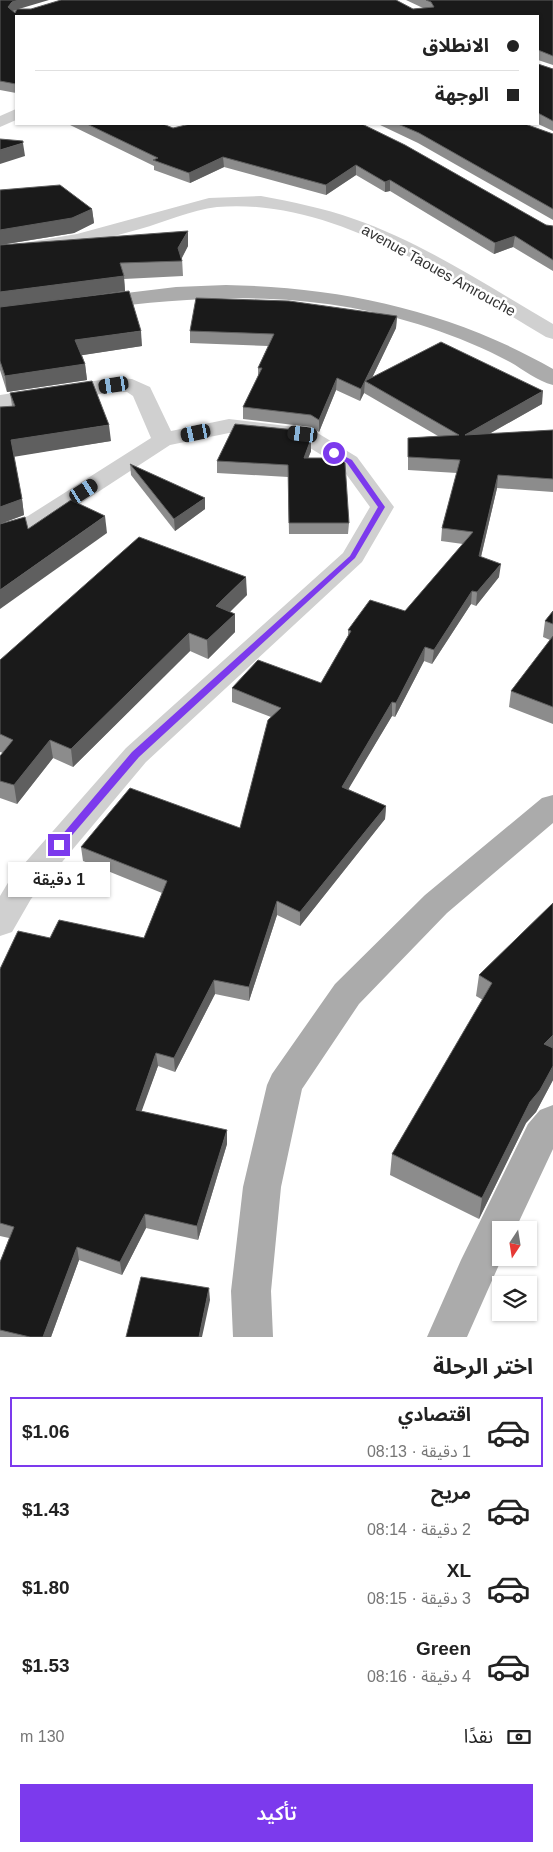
<!DOCTYPE html>
<html lang="ar">
<head>
<meta charset="utf-8">
<style>
	body { margin:0; font-family:Helvetica,"Noto Sans Arabic",sans-serif; background:#f2f2f2; color:#222; direction:rtl; height:100vh; display:flex; flex-direction:column; font-size:19px; white-space:nowrap }
	* { box-sizing:border-box; margin:0 }
	p { font-size:16px; color:#767676 }
	.icon { flex:none; width:28px; height:28px; fill:none; stroke:currentColor; stroke-width:2; stroke-linecap:round; stroke-linejoin:round }
	.map { position:relative; height:1337px; overflow:hidden; direction:ltr }
	.panel { display:flex; flex-direction:column; background:#fff; flex:1 }
	.panel>* { flex:none }
	.hud { position:absolute; left:15px; top:15px; width:524px; height:110px; border-radius:0px; box-shadow:0 1px 4px #0004; direction:rtl; display:grid; align-content:center; height:110px; padding:0 20px; background:#fff }
	.needle { width:32px; rotate:192deg }
	.controls { position:absolute; left:492px; top:1221px; display:grid; gap:10px }
	.controls a { display:grid; place-items:center; width:45px; height:45px; border-radius:0px; background:#fff; box-shadow:0 1px 4px #0004; font-size:25px }
	.end { position:absolute; width:22px; height:22px; margin:-11px; border:6px solid #7c3aed; background:#fff; box-shadow:0 0 0 2px #fff }
	.from { border-radius:50% }
	.bubble { position:absolute; height:35px; border-radius:0px; background:#fff; box-shadow:0 1px 4px #0004; font-size:16px; font-weight:600; line-height:35px; text-align:center; direction:rtl }
	.car { position:absolute; width:15px; height:30px; margin:-15px -8px; border-radius:6px; box-shadow:0 0 4px 1px #0007; background:linear-gradient(#222 24%,#8ab4d8 0 40%,#222 0 76%,#8ab4d8 0 86%,#222 0) }
	.hud b { display:flex; align-items:center; gap:18px; height:48px; font-size:19px }
	.hud b+b { border-top:1px solid #e0e0e0 }
	.hud i { width:12px; height:12px; background:#222 }
	ul { padding:0; list-style:none }
	li { display:flex; align-items:center; gap:15px; height:70px; margin:0 10px 8px; padding:0 10px; border:2px solid transparent; border-radius:0px }
	li div { flex:1 }
	li b { display:block; font-size:19px }
	li em { font-style:normal; font-weight:600 }
	li.current { border-color:#7c3aed }
	li>.icon { width:45px; height:45px; stroke-width:1.5 }
	h2 { padding:0 20px; font-size:22px; line-height:60px }
	.pay { display:flex; align-items:center; gap:12px; height:55px; padding:0 20px; font-size:19px }
	.pay p { margin-inline-start:auto }
	.cta { display:flex; gap:10px; margin-top:auto; padding:10px 20px }
	.cta a { flex:1; height:58px; border-radius:0px; background:#7c3aed; color:#fff; font-size:20px; font-weight:600; line-height:58px; text-align:center }
	.map>svg:first-child { display:block }
	.lines { fill:none; stroke-linecap:round; stroke-linejoin:round }
	.minor { fill:#d0d0d0; fill-rule:evenodd }
	.major { fill:#ababab; fill-rule:evenodd }
	.wall { fill:#8c8c8c }
	.shaded-wall { fill:#5f5f5f }
	.building { fill:#1a1a1a; stroke:#5f5f5f }
	.route { fill:#7c3aed }
	.labels { text-anchor:middle; dominant-baseline:central; stroke-width:5; stroke-linejoin:round; paint-order:stroke }
	.far-street-label { font-size:15px; fill:#333; stroke:#fff }
</style>
</head>
<body>
<div class="map">
<svg width="553" height="1337" viewBox="0 0 553 1337">
	<rect width="100%" height="100%" fill="#fff"/>
	<g class="lines">
		<g class="minor">
			<polygon points="16,109 16,120 0,127 0,116"/>
			<path d="M261 196C293 202 323 208 354 219 424 243 489 287 553 324V339L546 337C449 280 335 197 217 207 191 210 165 222 140 229 94 242 48 253 0 259V247L77 234 209 198Z"/>
			<polygon points="114,378 132,379 150,387 171,431 229,419 311,429 357,457 394,507 362,562 146,762 31,899 12,932 0,936 0,896 9,881 126,748 343,553 370,507 341,467 297,440 229,433 170,445 46,526 0,541 0,526 28,516 151,438 133,396 127,392 114,392 0,409 0,395"/>
		</g>
		<g class="major">
			<path d="M226 285C342 287 452 311 553 369V385C537 381 524 370 510 362 484 348 457 337 430 328 313 289 212 295 93 309L86 307 83 303 86 299 93 297 176 287Z"/>
			<polygon points="553,795 553,823 447,913 359,1004 302,1089 281,1187 271,1291 273,1337 233,1337 231,1291 243,1187 267,1085 272,1074 335,984 425,895 542,798"/>
			<polygon points="553,1105 553,1149 515,1230 501,1230 502,1258 467,1337 427,1337 461,1260 528,1124 540,1110"/>
		</g>
	</g>
	<g class="wall">
		<polygon points="0,0 20,9 413,9 423,8 406,0 553,0 553,65 538,60 16,16 16,93 0,90"/>
		<polygon points="538,64 553,69 553,131 538,124"/>
		<polygon points="68,124 163,124 173,128 362,124 546,225 553,226 553,271 513,247 494,254 390,191 385,192 356,175 326,195 224,167 190,183 154,170 154,166"/>
		<polygon points="378,124 525,124 553,134 553,220 418,143"/>
		<polygon points="0,190 92,209 94,223 74,233 0,245 188,246 182,258 183,276 124,279 125,291 63,299 142,346 82,355 85,364 87,380 7,392 0,370"/>
		<polygon points="397,316 396,328 372,378 542,404 489,434 553,430 553,492 497,488 481,557 499,577 476,606 471,604 432,664 424,661 395,717 392,716 348,789 386,806 385,819 300,926 277,915 249,1001 215,994 175,1072 158,1066 141,1111 227,1144 198,1240 146,1228 122,1275 79,1260 51,1337 0,1337 0,1262 9,1238 0,1236 0,969 50,938 144,938 162,893 83,861 81,847 240,828 271,717 232,702 232,688 321,683 348,636 348,630 405,611 463,544 441,541 442,528 457,473 408,470 408,438 438,436 364,393 360,401 336,390 319,432 311,427 243,419 243,407 258,376 258,368 268,346 190,343 190,331"/>
		<polygon points="10,393 111,441 14,456 22,499 24,515 0,524 12,406"/>
		<polygon points="311,439 311,451 308,458 349,523 348,534 289,534 288,477 217,473 217,461"/>
		<polygon points="130,464 205,509 175,531 131,475"/>
		<polygon points="247,595 229,612 235,632 208,659 190,651 73,767 53,758 17,804 0,798 0,756 3,753 0,752 0,660"/>
		<polygon points="553,611 553,724 509,707 511,691 550,640 543,637 545,621"/>
		<polygon points="553,903 553,1080 536,1112 526,1123 479,1219 390,1175 392,1154 483,1000 476,996 479,975"/>
	</g>
	<g class="shaded-wall">
		<polygon points="19,0 49,0 12,11 8,7 12,2"/>
		<polygon points="23,143 25,156 0,164 0,150"/>
		<polygon points="223,157 224,167 190,183 189,173"/>
		<polygon points="356,165 356,175 326,195 326,185"/>
		<polygon points="390,180 390,191 385,192 385,182"/>
		<polygon points="92,209 94,223 74,233 0,245 0,230"/>
		<polygon points="188,231 188,246 180,261 178,248"/>
		<polygon points="515,236 513,247 494,254 495,243"/>
		<polygon points="124,276 125,291 0,308 0,292"/>
		<polygon points="397,316 396,328 369,384 365,381"/>
		<polygon points="141,331 142,346 77,356 75,340"/>
		<polygon points="85,364 87,380 7,392 5,376"/>
		<polygon points="337,378 336,390 319,432 319,420"/>
		<polygon points="365,381 364,393 360,401 361,389"/>
		<polygon points="543,391 542,404 464,448 465,435"/>
		<polygon points="109,425 111,441 13,457 11,440"/>
		<polygon points="311,439 311,451 304,469 304,458"/>
		<polygon points="498,475 497,488 478,569 479,556"/>
		<polygon points="205,498 205,509 175,531 174,519"/>
		<polygon points="22,499 24,515 0,524 0,507"/>
		<polygon points="105,516 107,533 0,609 0,590"/>
		<polygon points="501,564 499,577 476,606 477,592"/>
		<polygon points="246,577 247,595 217,625 216,606"/>
		<polygon points="472,591 471,604 432,664 434,650"/>
		<polygon points="235,614 235,632 208,659 207,640"/>
		<polygon points="189,633 190,651 73,767 71,749"/>
		<polygon points="425,647 424,661 395,717 396,703"/>
		<polygon points="392,702 392,716 342,800 342,787"/>
		<polygon points="50,740 53,758 17,804 14,785"/>
		<polygon points="386,806 385,819 300,926 300,912"/>
		<polygon points="277,901 277,915 249,1001 249,987"/>
		<polygon points="214,980 215,994 175,1072 174,1058"/>
		<polygon points="553,1035 553,1052 544,1044"/>
		<polygon points="156,1053 158,1066 137,1124 136,1110"/>
		<polygon points="553,1066 553,1080 536,1112 526,1123 479,1219 482,1198 530,1102"/>
		<polygon points="227,1130 227,1144 198,1240 197,1226"/>
		<polygon points="145,1214 146,1228 122,1275 120,1262"/>
		<polygon points="77,1247 79,1260 51,1337 43,1337"/>
		<polygon points="209,1288 210,1300 202,1337 199,1337"/>
	</g>
	<g class="building">
		<polygon points="0,0 19,0 12,2 8,7 15,13 17,9 31,9 61,0 396,0 413,9 434,7 431,2 426,0 553,0 553,56 538,50 538,62 538,16 16,16 16,84 0,81"/>
		<polygon points="538,64 553,69 553,121 538,113"/>
		<polygon points="87,124 163,124 173,128 190,124 362,124 405,145 546,225 553,226 553,260 515,236 495,243 390,180 385,182 356,165 326,185 223,157 189,173 153,160 158,158"/>
		<polygon points="398,124 525,124 553,134 553,209 419,133"/>
		<polygon points="0,139 23,141 23,143 0,150"/>
		<polygon points="60,185 92,209 72,218 0,230 0,190"/>
		<polygon points="188,231 178,248 182,261 120,263 124,276 0,292 0,245"/>
		<polygon points="129,291 141,331 75,340 85,364 5,376 0,361 0,307"/>
		<polygon points="196,298 289,301 397,316 361,389 337,378 319,420 311,415 243,407 262,368 258,368 274,334 190,331"/>
		<polygon points="441,342 543,391 465,435 553,430 553,479 498,475 479,556 501,564 477,592 472,591 434,650 425,647 396,703 392,702 342,787 386,806 300,912 277,901 249,987 214,980 174,1058 156,1053 136,1110 227,1130 197,1226 145,1214 120,1262 77,1247 43,1337 30,1337 0,1330 0,1262 14,1227 0,1223 0,969 18,931 50,938 59,920 144,938 167,881 81,847 130,788 240,828 268,720 281,708 232,688 258,660 321,683 351,631 348,630 370,600 405,611 473,532 442,528 460,460 408,457 408,438 459,435 365,381"/>
		<polygon points="92,381 109,425 11,440 22,499 0,507 0,407 15,406 10,393"/>
		<polygon points="235,424 296,430 311,439 304,458 341,458 345,463 349,523 289,523 288,465 217,461"/>
		<polygon points="130,464 205,498 174,519"/>
		<polygon points="71,500 105,516 0,590 0,524 25,517 28,529"/>
		<polygon points="139,537 246,577 216,606 235,614 207,640 189,633 71,749 50,740 14,785 0,781 0,756 13,740 0,734 0,660"/>
		<polygon points="553,611 553,624 545,621"/>
		<polygon points="553,636 553,707 511,691"/>
		<polygon points="553,903 553,1035 544,1044 553,1048 553,1066 540,1090 530,1102 482,1198 392,1154 492,983 479,975"/>
		<polygon points="141,1277 209,1288 199,1337 126,1337"/>
	</g>
	<polygon class="route" points="334,451 352,460 385,507 355,558 139,757 62,847 56,847 56,842 132,752 350,556 378,507 347,463 332,454"/>
	<g class="labels">
		<g class="far-street-label">
			<text transform="translate(439 270) rotate(29)">avenue Taoues Amrouche</text>
		</g>
	</g>
</svg>
<div class="controls">
<a><svg class="needle" viewBox="-14 -14 28 28"><path d="M0-13l5 13h-10z" fill="#e53935"/><path d="M0 13l5-13h-10z" fill="#767676"/></svg></a>
<a><svg class="icon" aria-label="layers" viewBox="0 0 24 24"><path d="M12 4l9 5-9 5-9-5zM3 14l9 5 9-5"/></svg></a>
</div>
<i class="end from" style="left:334px;top:453px"></i>
<i class="end" style="left:59px;top:845px"></i>
<div class="bubble" style="left:8px;top:862px;width:102px">1 دقيقة</div>
<i class="car" style="left:114px;top:385px;rotate:261deg"></i>
<i class="car" style="left:196px;top:433px;rotate:258deg"></i>
<i class="car" style="left:303px;top:434px;rotate:277deg"></i>
<i class="car" style="left:84px;top:491px;rotate:57deg"></i>
<div class="hud">
<b><i class="from"></i>الانطلاق</b>
<b><i></i>الوجهة</b>
</div>
</div>
<section class="panel">
<h2>اختر الرحلة</h2>
<ul>
<li class="current"><svg class="icon" aria-label="car" viewBox="0 0 24 24"><path d="M5 17H2v-5l4-1 3-4h7l3 4 3 1v5h-3M9 17h6M6 11h13"/><circle cx="7" cy="17" r="2"/><circle cx="17" cy="17" r="2"/></svg><div><b>اقتصادي</b><p>1 دقيقة · 08:13</p></div><em>$1.06</em></li>
<li><svg class="icon" aria-label="car" viewBox="0 0 24 24"><path d="M5 17H2v-5l4-1 3-4h7l3 4 3 1v5h-3M9 17h6M6 11h13"/><circle cx="7" cy="17" r="2"/><circle cx="17" cy="17" r="2"/></svg><div><b>مريح</b><p>2 دقيقة · 08:14</p></div><em>$1.43</em></li>
<li><svg class="icon" aria-label="car" viewBox="0 0 24 24"><path d="M5 17H2v-5l4-1 3-4h7l3 4 3 1v5h-3M9 17h6M6 11h13"/><circle cx="7" cy="17" r="2"/><circle cx="17" cy="17" r="2"/></svg><div><b>XL</b><p>3 دقيقة · 08:15</p></div><em>$1.80</em></li>
<li><svg class="icon" aria-label="car" viewBox="0 0 24 24"><path d="M5 17H2v-5l4-1 3-4h7l3 4 3 1v5h-3M9 17h6M6 11h13"/><circle cx="7" cy="17" r="2"/><circle cx="17" cy="17" r="2"/></svg><div><b>Green</b><p>4 دقيقة · 08:16</p></div><em>$1.53</em></li>
</ul>
<div class="pay"><svg class="icon" aria-label="cash" viewBox="0 0 24 24"><path d="M3 7h18v10H3z"/><circle cx="12" cy="12" r="2"/></svg>نقدًا<p>130 m</p></div>
<div class="cta"><a>تأكيد</a></div>
</section>
</body>
</html>
